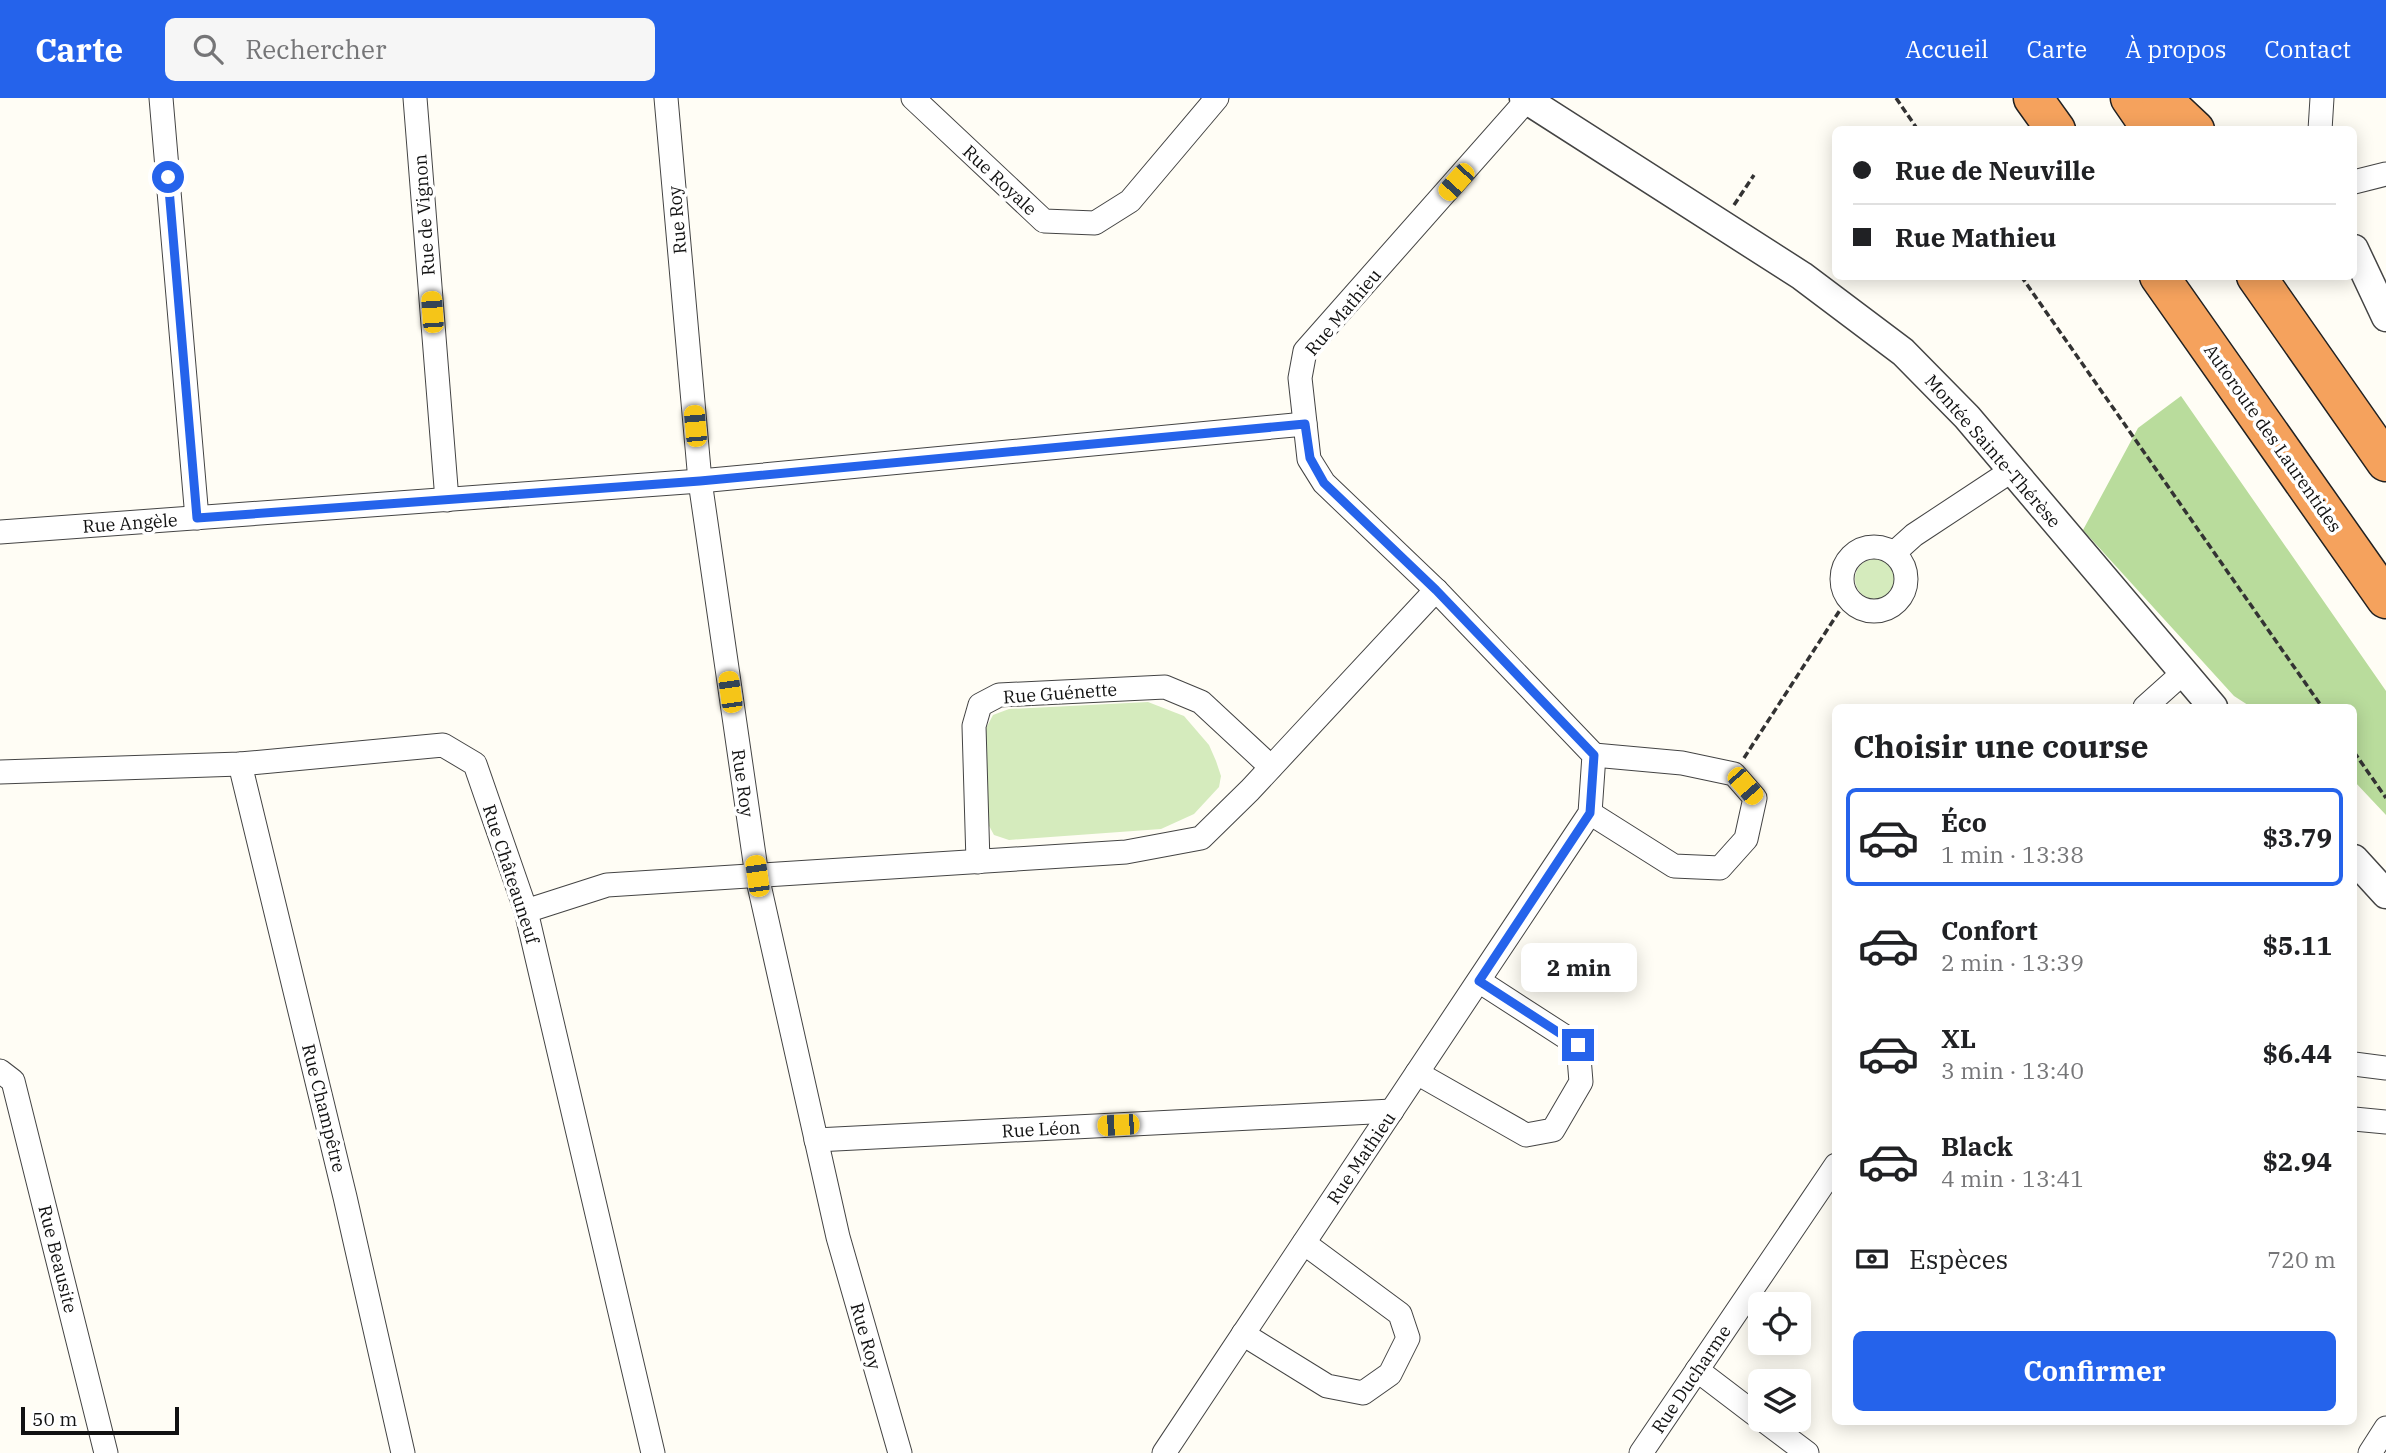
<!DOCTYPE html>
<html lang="fr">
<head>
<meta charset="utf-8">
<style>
	body { margin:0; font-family:"IBM Plex Serif",serif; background:#f6f6f6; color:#202124; height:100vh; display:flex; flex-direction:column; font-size:26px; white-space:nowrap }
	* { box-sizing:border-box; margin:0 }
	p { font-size:23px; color:#757577 }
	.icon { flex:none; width:38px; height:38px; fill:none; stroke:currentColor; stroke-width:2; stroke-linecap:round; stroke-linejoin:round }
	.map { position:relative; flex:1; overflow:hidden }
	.side { position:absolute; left:1832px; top:606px; width:525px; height:721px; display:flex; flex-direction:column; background:#fff; border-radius:10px; box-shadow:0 4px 18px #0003 }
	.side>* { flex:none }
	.hud { position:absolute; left:1832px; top:28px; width:525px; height:154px; border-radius:10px; box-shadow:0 4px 18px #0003; display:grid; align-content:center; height:154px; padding:0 21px; background:#fff }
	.tools { position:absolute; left:1748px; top:1194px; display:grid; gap:14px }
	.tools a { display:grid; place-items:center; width:63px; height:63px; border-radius:10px; background:#fff; box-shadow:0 4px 18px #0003; font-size:35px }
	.scale { position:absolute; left:21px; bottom:18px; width:158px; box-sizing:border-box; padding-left:7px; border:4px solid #111; border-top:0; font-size:19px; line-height:24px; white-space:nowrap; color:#111; -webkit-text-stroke:5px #fff; paint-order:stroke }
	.end { position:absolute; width:32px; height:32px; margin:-16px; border:9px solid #2563eb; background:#fff; box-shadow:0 0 0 4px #fff }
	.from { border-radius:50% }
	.bubble { position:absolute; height:49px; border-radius:10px; background:#fff; box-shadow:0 4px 18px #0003; font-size:23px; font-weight:800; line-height:49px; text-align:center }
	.car { position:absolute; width:21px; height:42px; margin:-21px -10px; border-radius:9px; box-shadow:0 0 5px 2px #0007; background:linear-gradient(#f5c518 24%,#345 0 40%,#f5c518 0 76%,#345 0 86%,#f5c518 0) }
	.hud b { display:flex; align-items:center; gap:24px; height:66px; font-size:26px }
	.hud b+b { border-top:2px solid #e0e0e0 }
	.hud i { width:18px; height:18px; background:#202124 }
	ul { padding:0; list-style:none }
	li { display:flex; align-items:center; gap:21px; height:98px; margin:0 14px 10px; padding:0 7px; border:4px solid transparent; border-radius:10px }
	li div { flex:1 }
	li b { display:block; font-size:26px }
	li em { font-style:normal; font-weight:800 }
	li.selected { border-color:#2563eb }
	li>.icon { width:63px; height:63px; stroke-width:1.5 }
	h2 { padding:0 21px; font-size:32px; line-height:84px }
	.pay { display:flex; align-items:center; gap:18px; height:77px; padding:0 21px; font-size:26px }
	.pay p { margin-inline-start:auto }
	.button { display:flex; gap:14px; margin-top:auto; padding:14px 21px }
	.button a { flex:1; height:80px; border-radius:10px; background:#2563eb; color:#fff; font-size:28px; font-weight:800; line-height:80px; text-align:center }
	header { display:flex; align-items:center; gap:42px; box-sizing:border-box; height:98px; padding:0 35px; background:#2563eb; color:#fff }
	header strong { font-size:33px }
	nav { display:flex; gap:38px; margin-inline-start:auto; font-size:24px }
	.search { width:490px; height:63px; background:#f6f6f6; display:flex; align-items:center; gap:18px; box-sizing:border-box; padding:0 24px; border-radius:10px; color:#757577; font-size:26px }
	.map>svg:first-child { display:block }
	.green { fill:#d5ebbd }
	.forest { fill:#b9dc9c }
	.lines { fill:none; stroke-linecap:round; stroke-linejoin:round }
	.minor-casing { stroke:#444; stroke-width:25 }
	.tertiary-casing { stroke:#444; stroke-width:31 }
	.motorway-casing { stroke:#222; stroke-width:41 }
	.path { stroke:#333; stroke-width:3.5; stroke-dasharray:7 3.5; stroke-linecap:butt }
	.minor { stroke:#fff; stroke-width:23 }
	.tertiary { stroke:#fff; stroke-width:28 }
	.motorway { stroke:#f5a25d; stroke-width:38 }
	.route { stroke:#2563eb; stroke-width:9 }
	.labels { text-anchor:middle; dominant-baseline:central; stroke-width:7; stroke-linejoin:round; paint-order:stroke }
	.street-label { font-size:18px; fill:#111; stroke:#fff }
</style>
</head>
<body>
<header>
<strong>Carte</strong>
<div class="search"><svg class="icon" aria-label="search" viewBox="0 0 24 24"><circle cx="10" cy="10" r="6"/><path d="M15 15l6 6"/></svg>Rechercher</div>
<nav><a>Accueil</a><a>Carte</a><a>À propos</a><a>Contact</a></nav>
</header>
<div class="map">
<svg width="2386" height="1355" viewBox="0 0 2386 1355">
	<rect width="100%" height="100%" fill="#fffdf5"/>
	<g class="green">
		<circle cx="1875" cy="481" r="20"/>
		<polygon points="1148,604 1184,618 1209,647 1216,663 1221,678 1219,689 1194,716 1161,731 1009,742 994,737 987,724 982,638 993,617 1009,611"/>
	</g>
	<polygon class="forest" points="2181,298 2386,593 2386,717 2354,683 2354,609 2251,609 2234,598 2083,432 2138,330"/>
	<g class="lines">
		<defs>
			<g id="minor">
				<polyline points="161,0 197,420"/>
				<polyline points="415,0 447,402"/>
				<polyline points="666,0 700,383 757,778 838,1139 900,1355"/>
				<polyline points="913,0 1044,123 1095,125 1130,103 1217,0"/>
				<polyline points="2320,32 2322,0"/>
				<polyline points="2354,84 2386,76"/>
				<polyline points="0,434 700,383 1305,326"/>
				<circle cx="1874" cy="481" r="32"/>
				<polyline points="1894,455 1914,437 2011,373"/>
				<polyline points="2145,609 2183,575"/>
				<polyline points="240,666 345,1099 403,1355"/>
				<polyline points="0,674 240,666 443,647 475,666 526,813 653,1355"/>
				<polyline points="1590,715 1674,768 1720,770 1746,741 1755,700 1734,676 1682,665 1594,657"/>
				<polyline points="978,764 974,628 980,607 999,597 1165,589 1201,604 1271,669"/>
				<polyline points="526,813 607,787 1126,754 1201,740 1250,692 1436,492"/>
				<polyline points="2354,966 2386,970"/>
				<polyline points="0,973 13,983 106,1355"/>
				<polyline points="1417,975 1526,1037 1553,1032 1581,984 1578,947 1479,883"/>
				<polyline points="2354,1021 2386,1024"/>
				<polyline points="816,1042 1392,1013"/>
				<polyline points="1243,1236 1327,1288 1363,1295 1390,1276 1408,1240 1400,1216 1304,1145"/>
				<polyline points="1697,1272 1760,1320"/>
				<polyline points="1762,1321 1807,1355"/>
				<polyline points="1164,1355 1590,715 1594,657 1436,492 1324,385 1309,361 1300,280 1305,253 1527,2"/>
				<polyline points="1641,1355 1836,1067"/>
				<polyline points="2370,1355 2386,1330"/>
			</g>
			<g id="tertiary">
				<polyline points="1524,0 1802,178 1903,254 1967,319 2213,609"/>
				<polyline points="2354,151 2386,219"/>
				<polyline points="2354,761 2386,796"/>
			</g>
			<g id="motorway">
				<polyline points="2033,0 2056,32"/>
				<polyline points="2130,0 2152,32"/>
				<polyline points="2161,0 2195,32"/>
				<polyline points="2159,178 2386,501"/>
				<polyline points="2256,178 2386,364"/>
			</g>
		</defs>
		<use href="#minor" class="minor-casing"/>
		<use href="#tertiary" class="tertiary-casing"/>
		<use href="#motorway" class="motorway-casing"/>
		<g class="path">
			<polyline points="1896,0 1918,32"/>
			<polyline points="1734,107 1754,77"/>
			<polyline points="2021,178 2322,609"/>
			<polyline points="2354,654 2386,700"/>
			<polyline points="1744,660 1840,512"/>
		</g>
		<use href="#minor" class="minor"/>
		<use href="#tertiary" class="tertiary"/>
		<use href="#motorway" class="motorway"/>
	</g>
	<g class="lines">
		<polyline class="route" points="168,79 197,420 700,383 1305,326 1310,360 1324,385 1436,492 1594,657 1590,715 1479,883 1578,947"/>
	</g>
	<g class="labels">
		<g class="street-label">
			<text transform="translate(1000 82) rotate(43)">Rue Royale</text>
			<text transform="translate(424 117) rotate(-94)">Rue de Vignon</text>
			<text transform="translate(677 122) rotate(-95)">Rue Roy</text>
			<text transform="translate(1343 214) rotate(-50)">Rue Mathieu</text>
			<text transform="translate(2273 340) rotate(55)">Autoroute des Laurentides</text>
			<text transform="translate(1993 353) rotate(49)">Montée Sainte-Thérèse</text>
			<text transform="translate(130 425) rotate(-4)">Rue Angèle</text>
			<text transform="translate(1060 595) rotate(-4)">Rue Guénette</text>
			<text transform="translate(743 685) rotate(82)">Rue Roy</text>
			<text transform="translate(511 776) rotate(72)">Rue Châteauneuf</text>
			<text transform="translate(324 1010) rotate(76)">Rue Champêtre</text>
			<text transform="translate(1041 1031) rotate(-3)">Rue Léon</text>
			<text transform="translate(1361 1060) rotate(-56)">Rue Mathieu</text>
			<text transform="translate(58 1161) rotate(76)">Rue Beausite</text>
			<text transform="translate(866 1238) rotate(74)">Rue Roy</text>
			<text transform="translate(1691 1281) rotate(-56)">Rue Ducharme</text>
		</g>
	</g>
</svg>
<div class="tools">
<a><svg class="icon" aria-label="locate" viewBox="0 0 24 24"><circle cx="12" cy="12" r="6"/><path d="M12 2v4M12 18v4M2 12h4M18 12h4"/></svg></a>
<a><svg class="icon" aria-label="layers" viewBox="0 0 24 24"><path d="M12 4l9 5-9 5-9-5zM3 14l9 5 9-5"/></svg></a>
</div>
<div class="scale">50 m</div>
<i class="end from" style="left:168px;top:79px"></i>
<i class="end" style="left:1578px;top:947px"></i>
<div class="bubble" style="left:1521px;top:845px;width:116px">2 min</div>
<i class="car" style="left:1456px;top:84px;rotate:222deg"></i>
<i class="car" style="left:432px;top:214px;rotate:356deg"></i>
<i class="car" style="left:695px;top:328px;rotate:355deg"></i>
<i class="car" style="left:730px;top:594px;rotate:352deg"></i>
<i class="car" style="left:1745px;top:688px;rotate:139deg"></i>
<i class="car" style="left:757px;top:778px;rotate:352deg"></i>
<i class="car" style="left:1118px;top:1027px;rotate:267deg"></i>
<div class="hud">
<b><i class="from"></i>Rue de Neuville</b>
<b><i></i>Rue Mathieu</b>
</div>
<section class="side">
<h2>Choisir une course</h2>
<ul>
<li class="selected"><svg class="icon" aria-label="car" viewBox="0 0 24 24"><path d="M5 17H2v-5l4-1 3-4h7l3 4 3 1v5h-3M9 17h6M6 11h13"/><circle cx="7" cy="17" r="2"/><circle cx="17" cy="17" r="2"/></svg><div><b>Éco</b><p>1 min · 13:38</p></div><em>$3.79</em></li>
<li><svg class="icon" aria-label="car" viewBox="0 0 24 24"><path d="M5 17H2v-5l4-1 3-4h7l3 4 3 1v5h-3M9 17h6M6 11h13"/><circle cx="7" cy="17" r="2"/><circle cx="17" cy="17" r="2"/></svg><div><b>Confort</b><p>2 min · 13:39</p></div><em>$5.11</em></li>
<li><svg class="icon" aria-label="car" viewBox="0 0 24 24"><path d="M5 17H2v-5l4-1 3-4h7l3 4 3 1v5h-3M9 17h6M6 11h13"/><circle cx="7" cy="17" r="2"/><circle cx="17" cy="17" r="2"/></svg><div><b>XL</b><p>3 min · 13:40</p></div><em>$6.44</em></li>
<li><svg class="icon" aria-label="car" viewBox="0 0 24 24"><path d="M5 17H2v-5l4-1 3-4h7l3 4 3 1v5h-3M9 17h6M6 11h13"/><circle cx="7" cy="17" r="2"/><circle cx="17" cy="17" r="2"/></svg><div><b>Black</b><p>4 min · 13:41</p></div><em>$2.94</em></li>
</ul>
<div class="pay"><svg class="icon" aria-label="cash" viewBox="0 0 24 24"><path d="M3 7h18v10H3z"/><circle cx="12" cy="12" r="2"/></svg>Espèces<p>720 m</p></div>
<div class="button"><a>Confirmer</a></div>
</section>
</div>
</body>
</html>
